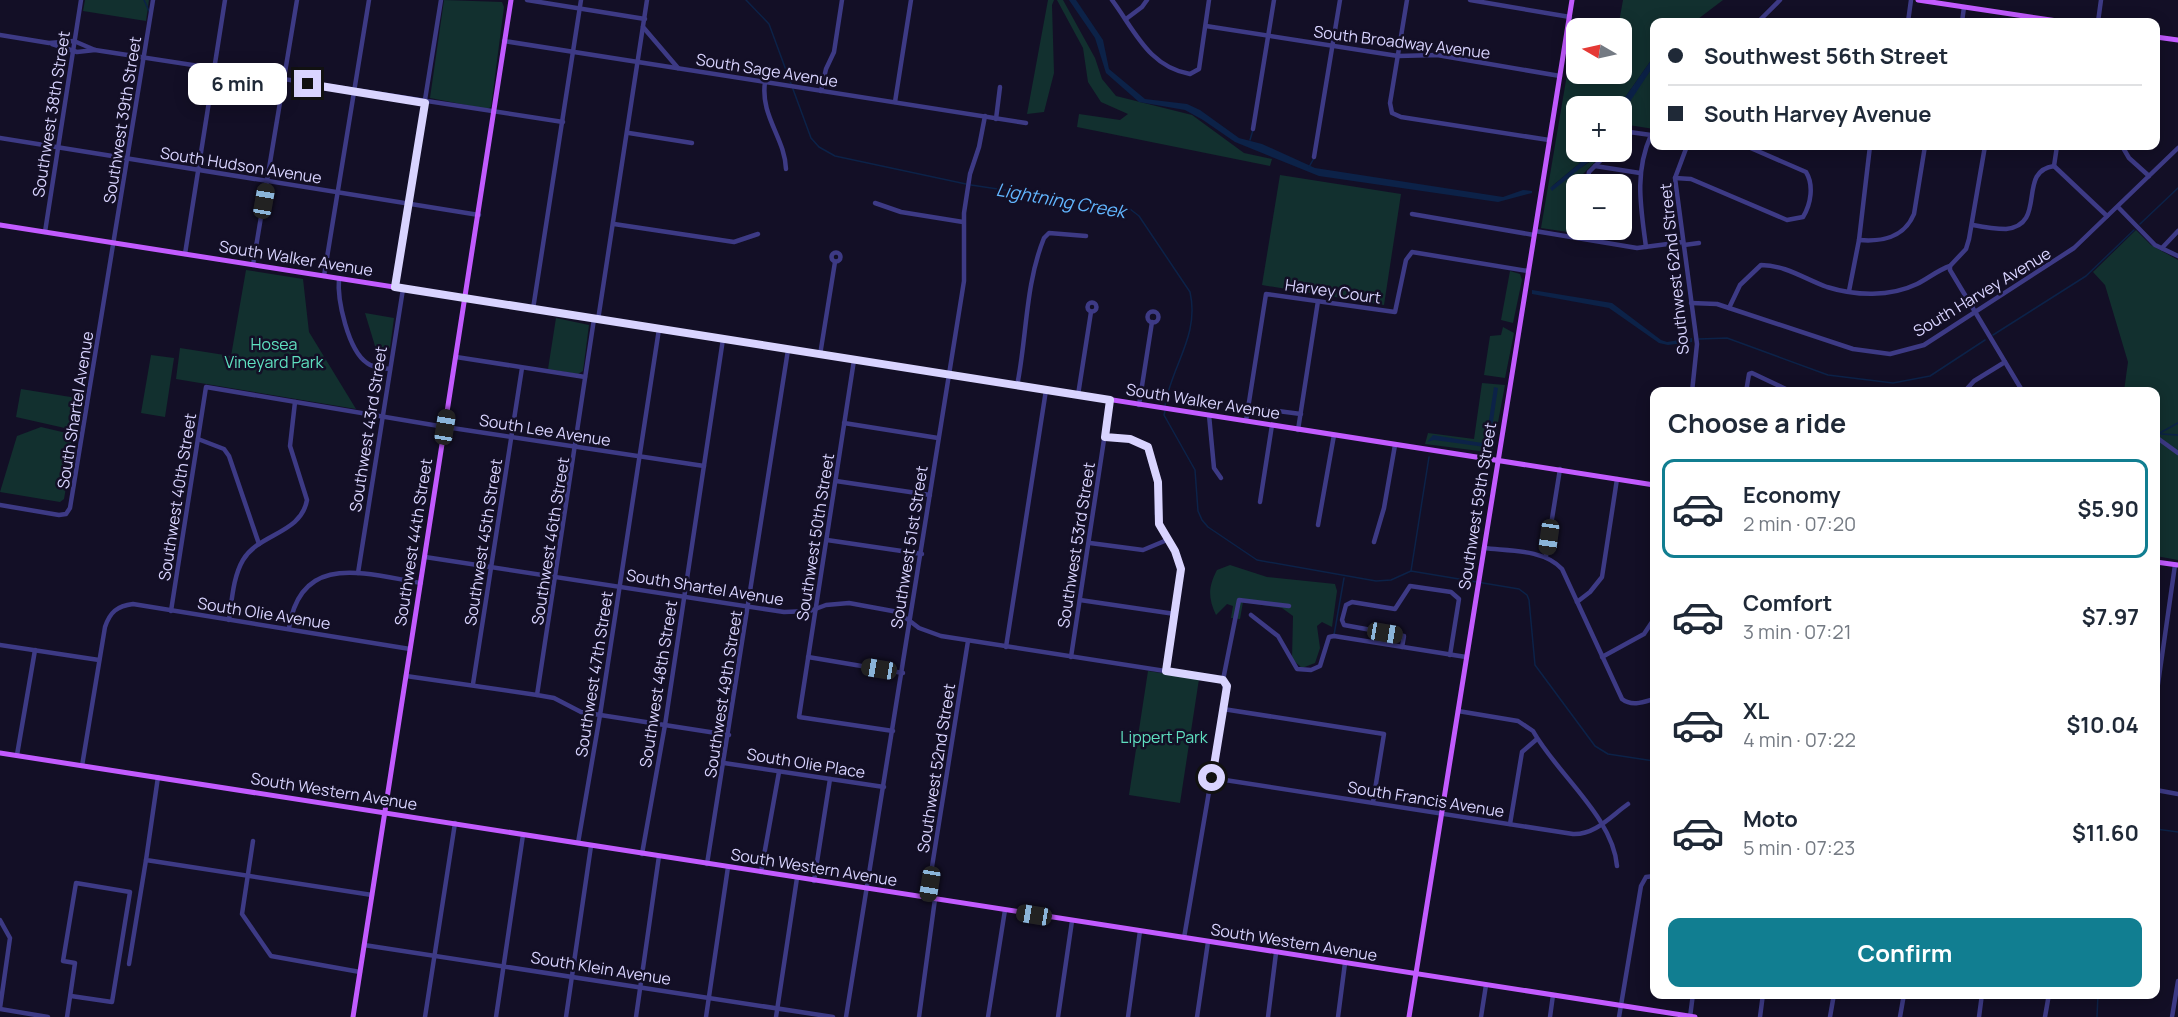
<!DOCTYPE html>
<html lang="en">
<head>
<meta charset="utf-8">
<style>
	body { margin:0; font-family:Manrope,sans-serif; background:#f6f6f7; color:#1f2937; height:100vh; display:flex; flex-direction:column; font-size:22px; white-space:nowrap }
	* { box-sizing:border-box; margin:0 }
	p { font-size:20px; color:#747a83 }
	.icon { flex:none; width:33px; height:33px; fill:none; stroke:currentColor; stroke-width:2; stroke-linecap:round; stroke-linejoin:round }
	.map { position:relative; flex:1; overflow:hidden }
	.drawer { position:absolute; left:1650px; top:387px; width:510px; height:612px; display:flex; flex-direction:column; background:#fff; border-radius:12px; box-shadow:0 3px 15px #0003 }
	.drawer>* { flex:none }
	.top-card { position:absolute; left:1650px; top:18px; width:510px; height:132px; border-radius:12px; box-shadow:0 3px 15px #0003; display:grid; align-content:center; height:132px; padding:0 18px; background:#fff }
	.needle { width:39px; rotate:279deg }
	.controls { position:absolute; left:1566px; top:18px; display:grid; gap:12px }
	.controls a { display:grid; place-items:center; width:66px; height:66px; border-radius:12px; background:#fff; box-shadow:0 3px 15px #0003; font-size:30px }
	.end { position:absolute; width:27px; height:27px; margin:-14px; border:8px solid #d9d4ff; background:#111; box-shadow:0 0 0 3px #111 }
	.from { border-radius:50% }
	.bubble { position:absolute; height:42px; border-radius:12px; background:#fff; box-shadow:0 3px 15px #0003; font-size:20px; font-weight:700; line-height:42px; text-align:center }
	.car { position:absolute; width:18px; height:36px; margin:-18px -9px; border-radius:8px; box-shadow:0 0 4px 2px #0007; background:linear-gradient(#222 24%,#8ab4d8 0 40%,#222 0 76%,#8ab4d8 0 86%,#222 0) }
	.top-card b { display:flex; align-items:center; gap:21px; height:57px; font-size:22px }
	.top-card b+b { border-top:2px solid #e0e1e3 }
	.top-card i { width:15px; height:15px; background:#1f2937 }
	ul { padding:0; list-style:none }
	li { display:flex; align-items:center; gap:18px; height:99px; margin:0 12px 9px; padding:0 6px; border:3px solid transparent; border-radius:12px }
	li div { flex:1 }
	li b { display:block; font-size:22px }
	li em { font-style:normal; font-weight:700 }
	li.active { border-color:#117e91 }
	li>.icon { width:54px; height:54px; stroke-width:1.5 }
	h2 { padding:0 18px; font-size:27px; line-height:72px }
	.primary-button { display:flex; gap:12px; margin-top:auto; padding:12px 18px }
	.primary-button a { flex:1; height:69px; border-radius:12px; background:#117e91; color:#fff; font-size:24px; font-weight:700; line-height:69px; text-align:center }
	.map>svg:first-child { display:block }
	.green { fill:#12302f }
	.water { fill:#0c2248 }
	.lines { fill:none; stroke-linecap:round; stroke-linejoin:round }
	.stream { stroke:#0c2248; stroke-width:1.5 }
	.minor { stroke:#3d3a85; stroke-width:4.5 }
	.major { stroke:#c25bff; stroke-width:5 }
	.route { stroke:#d9d4ff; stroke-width:8 }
	.labels { text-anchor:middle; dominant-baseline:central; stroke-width:5; stroke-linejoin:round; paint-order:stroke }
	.street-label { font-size:16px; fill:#d9d4ff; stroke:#130f26 }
	.park-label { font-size:16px; fill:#5fe0c0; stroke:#130f26 }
	.water-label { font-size:18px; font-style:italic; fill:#62b6ff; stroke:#130f26 }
</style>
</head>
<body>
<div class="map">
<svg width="2178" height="1017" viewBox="0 0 2178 1017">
	<rect width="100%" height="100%" fill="#130f26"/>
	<g class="green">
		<polygon points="85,0 149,0 146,21 83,11"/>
		<polygon points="444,0 502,2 504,7 491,107 487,109 430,98"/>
		<polygon points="1048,0 1054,0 1052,5 1054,73 1044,112 1027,114"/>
		<polygon points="1057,0 1063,0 1095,58 1102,79 1116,96 1192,115 1244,153 1272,159 1270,166 1077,127 1079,114 1120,120 1128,114 1101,102 1088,82 1083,48"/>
		<polygon points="1623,0 1723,0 1694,22 1654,22 1654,56 1619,106 1576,106 1576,152 1593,152 1551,187 1605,152 1583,174 1581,184 1576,184 1574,233 1541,228 1573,39 1576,39 1576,74 1622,74 1622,28 1618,28"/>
		<polygon points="1654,65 1654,129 1622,124 1623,110"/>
		<polygon points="1280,175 1401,194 1384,305 1262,285"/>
		<polygon points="2136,230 2151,245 2178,260 2178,560 2156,556 2156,392 2124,391 2128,362 2105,285 2093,272"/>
		<polygon points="246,270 303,279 309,332 356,409 176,379 180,348 231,356"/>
		<polygon points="1510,271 1520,274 1522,280 1513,323 1501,320"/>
		<polygon points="365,313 394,318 390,348 375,346"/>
		<polygon points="556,318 589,325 583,371 578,374 548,369"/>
		<polygon points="1503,327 1514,333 1505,378 1484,375 1490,336 1501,335"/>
		<polygon points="151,355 174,358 165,417 141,413"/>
		<polygon points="1482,383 1505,385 1493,449 1487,452 1425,444 1428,433 1474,439"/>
		<polygon points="21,389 83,399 78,431 16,417"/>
		<polygon points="41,427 75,435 64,499 60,502 0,492 17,436"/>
		<path d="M1230 565 1267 577 1335 584 1337 591 1332 627 1322 622 1317 626 1320 648 1315 663 1302 668 1292 659 1293 616 1282 608 1243 602 1240 619 1231 618 1233 606 1227 604 1216 615C1208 598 1208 587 1217 570Z"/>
		<polygon points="1148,671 1199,679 1180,803 1129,795"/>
	</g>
	<g class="water">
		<polygon points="1069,0 1076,0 1103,40 1109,69 1145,99 1187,104 1200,110 1239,138 1262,144 1315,168 1503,197 1523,190 1532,191 1532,193 1498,202 1319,176 1235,142 1203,120 1185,110 1139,102 1106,73 1095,38"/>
		<polygon points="1654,56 1654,65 1622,114 1622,106 1619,106"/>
		<polygon points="1593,152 1601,152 1552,191 1550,188"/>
		<polygon points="1532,290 1612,303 1661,340 1667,342 1692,338 1692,342 1668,345 1659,343 1609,308 1532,294"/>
		<polygon points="1494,387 1498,388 1490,441 1485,447 1434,440 1427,442 1433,435 1482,443 1486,440"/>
	</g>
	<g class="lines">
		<g class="stream">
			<polyline points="144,0 149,11"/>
			<polyline points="746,0 769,24 811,138 819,147 835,156 966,184"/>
			<polyline points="1250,140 1253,130"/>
			<polyline points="1309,167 1314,158"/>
			<path d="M971 185 1130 209 1139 216 1190 292C1200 336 1171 366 1165 406"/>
			<polyline points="2140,224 2178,188"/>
			<polyline points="1993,335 2086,276 2134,230"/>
			<polyline points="1699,339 1727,338 1828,375 1893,383 1930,376 1985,340"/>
			<polyline points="1165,411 1164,415 1195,470 1198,511 1202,520 1208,527 1257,560 1376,581 1391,580 1411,571 1519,589 1527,595 1529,600 1535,665 1595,746 1608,754 1654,761"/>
			<polyline points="2158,434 2178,423"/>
			<polyline points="2161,434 2178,435"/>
			<polyline points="1411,571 1429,457"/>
			<polyline points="1334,635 1344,578"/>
			<polyline points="2156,829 2178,832"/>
			<polyline points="2097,1017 2098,994"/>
		</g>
		<g class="minor">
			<polyline points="527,0 645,19"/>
			<path d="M1112 0C1135 31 1149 67 1190 74L1199 69 1209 0"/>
			<polyline points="1407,0 1390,103 1392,113 1401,117 1549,140"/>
			<polyline points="1470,0 1570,17"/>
			<polyline points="1126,19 1142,7 1147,0"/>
			<polyline points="1758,22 1780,0"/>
			<polyline points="1908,22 1911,0"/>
			<polyline points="1962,22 1964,7"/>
			<polyline points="2098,22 2101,0"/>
			<polyline points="1206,26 1398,56 1437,55 1560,76"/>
			<polyline points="643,27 678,68"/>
			<polyline points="0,35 49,43 74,41 95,50 563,122"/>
			<polyline points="504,41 1026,123"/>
			<polyline points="52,44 77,52 95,50"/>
			<path d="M765 82C760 116 785 138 786 169"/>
			<polyline points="821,91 826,69 834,52 842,0"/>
			<polyline points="895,102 911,0"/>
			<polyline points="996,119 1000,87"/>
			<polyline points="1253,129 1274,0"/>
			<path d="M1622 131 1651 135C1634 173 1641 208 1646 247"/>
			<polyline points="629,133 692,143"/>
			<polyline points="0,138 479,215"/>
			<polyline points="1687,146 1675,178 1697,344 1692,392"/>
			<polyline points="1985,146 1969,239 1966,249 1950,266 1950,270 2023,392"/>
			<polyline points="2122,146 2129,158 2149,176"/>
			<polyline points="1314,157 1340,0"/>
			<polyline points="1595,166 1640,173"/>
			<polyline points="2054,166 2057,146"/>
			<path d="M1675 178 1691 179 1787 220 1803 217C1811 204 1814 185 1806 172L1746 146"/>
			<polyline points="1587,184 1589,172 1609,152"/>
			<polyline points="875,203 901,212 963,222"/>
			<polyline points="2118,207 2155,245 2178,256"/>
			<polyline points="1412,214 1534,235"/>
			<polyline points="614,224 734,242 758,234"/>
			<path d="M1973 225C1983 227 1995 229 2006 229 2048 225 2016 171 2054 166L2107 216"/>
			<polyline points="1535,231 1637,248 1683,242"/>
			<polyline points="45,232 81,0"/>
			<path d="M1859 240C1882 242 1904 238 1914 214L1925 146"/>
			<polyline points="1684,245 1699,243"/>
			<polyline points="2162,248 2178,231"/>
			<circle cx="836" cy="257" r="4.5"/>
			<polyline points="185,254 225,0"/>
			<polyline points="253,265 297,0"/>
			<polyline points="324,276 369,0"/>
			<path d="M339 278C337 300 348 350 367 363 373 368 382 368 390 369"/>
			<polyline points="395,287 441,0"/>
			<polyline points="1849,291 1859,240 1870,146"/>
			<circle cx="1092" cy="307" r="4.5"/>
			<polyline points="1691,303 1717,304 1853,349 1890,354 1924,345 2074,248 2178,148"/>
			<path d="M1729 308 1740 285 1761 265C1785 265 1805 279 1827 287 1856 296 1890 297 1917 284 1929 278 1938 270 1950 266"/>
			<polyline points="533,309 581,0"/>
			<circle cx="1153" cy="317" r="5.5"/>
			<polyline points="598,320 647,0"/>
			<polyline points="820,355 835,262"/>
			<polyline points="456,357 585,377"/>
			<polyline points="854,360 799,717 893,731"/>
			<path d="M1017 386C1027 337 1025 285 1044 238L1049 233 1086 236"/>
			<polyline points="1746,392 1749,374 1752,373 1792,392"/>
			<polyline points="1964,392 1974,381 2005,362"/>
			<polyline points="1078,395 1091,312"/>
			<polyline points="1139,405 1152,322"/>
			<polyline points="1248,407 1301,414"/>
			<polyline points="1209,415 1214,468 1221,478"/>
			<polyline points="1246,421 1266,294 1395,312 1406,260 1412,252 1528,271"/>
			<polyline points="844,423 938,438"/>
			<polyline points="1298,430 1318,301"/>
			<polyline points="1105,437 1130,439 1148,447 1158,482 1157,514 1159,524 1175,551 1181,569 1166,671"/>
			<polyline points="2156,437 2178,453"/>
			<polyline points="198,439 224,449 229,456 259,544"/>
			<polyline points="836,481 930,495"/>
			<polyline points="1260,502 1272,425"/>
			<polyline points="0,505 59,515 66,514 70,508 153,0"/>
			<polyline points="1318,525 1334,435"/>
			<polyline points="827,540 922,554"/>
			<polyline points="1374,542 1384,508 1395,445"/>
			<polyline points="1090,543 1143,550 1167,540"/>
			<path d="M1484 548C1509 551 1544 549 1562 569L1622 699C1632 707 1644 702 1654 699"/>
			<polyline points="1546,556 1560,469"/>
			<polyline points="425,557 784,612 810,611 826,605 849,603 898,612 919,628 941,636 1223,680"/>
			<polyline points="358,573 403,289"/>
			<polyline points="1080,600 1175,614"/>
			<polyline points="1577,602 1590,592 1602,577 1617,479"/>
			<polyline points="171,611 206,387 439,426 704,466"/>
			<polyline points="1251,615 1278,636 1297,669 1311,670 1320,666 1329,637 1334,636 1466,657"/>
			<path d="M229 620C232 600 233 577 243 560 259 533 301 534 307 500L290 446 295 402"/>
			<path d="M289 628C301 551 366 574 421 583"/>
			<polyline points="0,645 99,660"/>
			<polyline points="1006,647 1046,390"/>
			<polyline points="1402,647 1404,636 1344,625 1342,620 1346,605 1352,602 1395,609 1410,586 1451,592 1459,599 1450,655"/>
			<polyline points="808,657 903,673"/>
			<polyline points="1071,657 1110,400"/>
			<polyline points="1602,657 1644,634 1654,619"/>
			<polyline points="406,676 537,695 554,698 581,712 729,735"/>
			<polyline points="1223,680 1239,600 1289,606"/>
			<polyline points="473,684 522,368"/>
			<polyline points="537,695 594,319"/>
			<polyline points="2156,698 2175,565"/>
			<polyline points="1223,709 1384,734 1373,802"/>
			<path d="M1458 711 1518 721 1533 731C1557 774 1613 817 1617 866"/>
			<polyline points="17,755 35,650"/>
			<polyline points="724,763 884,787"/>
			<path d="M82 766 105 627C110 612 117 606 133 604L410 649"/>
			<polyline points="158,777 146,860 372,895"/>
			<path d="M1212 778 1573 834C1595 835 1611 816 1628 804"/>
			<polyline points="2156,790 2178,794"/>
			<polyline points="1510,824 1522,752 1537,739"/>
			<polyline points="253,841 242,914 271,956 360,972"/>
			<polyline points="578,843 600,715 659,329"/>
			<polyline points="642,854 665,725 723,339"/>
			<polyline points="707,864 788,350"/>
			<polyline points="761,872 779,772"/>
			<polyline points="814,881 830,779"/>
			<polyline points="927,898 968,641"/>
			<polyline points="0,920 10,938 0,1008"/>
			<polyline points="1184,938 1226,692 1223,680"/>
			<polyline points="364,945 833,1017"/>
			<polyline points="129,964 146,860"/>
			<polyline points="0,1009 48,1017"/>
			<polyline points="67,1017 75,963 63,961 76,883 130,892 112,1002 71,996"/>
			<polyline points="425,1017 455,823"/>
			<polyline points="496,1017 523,835"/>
			<polyline points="566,1017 591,846"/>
			<polyline points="636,1017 659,856"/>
			<polyline points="706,1017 728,867"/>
			<polyline points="776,1017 797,878"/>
			<polyline points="846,1017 964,281 964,213 970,174 979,147 985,116"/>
			<polyline points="919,1017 935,899"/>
			<polyline points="988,1017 1005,910"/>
			<polyline points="1058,1017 1072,921"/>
			<polyline points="1128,1017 1140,931"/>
			<polyline points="1197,1017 1208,942"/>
			<polyline points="1268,1017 1276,953"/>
			<polyline points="1338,1017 1345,963"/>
			<polyline points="1481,1017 1486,985"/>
			<polyline points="1550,1017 1553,995"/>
			<polyline points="1619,1017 1641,886 1646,877 1654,876"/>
			<polyline points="1690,1017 1693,994"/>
			<polyline points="1760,1017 1763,994"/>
			<polyline points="1830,1017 1834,994"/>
			<polyline points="1900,1017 1904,994"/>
			<polyline points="1979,1017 1982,994"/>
			<polyline points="2045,1017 2049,994"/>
			<polyline points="2172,1017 2178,981"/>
		</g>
		<g class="major">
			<polyline points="1918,0 2064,22"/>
			<polyline points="2156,37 2178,40"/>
			<polyline points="0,225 1654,485"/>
			<polyline points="2156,562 2178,565"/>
			<polyline points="0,753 1695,1017"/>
			<polyline points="353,1017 511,0"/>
			<polyline points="1409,1017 1572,0"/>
		</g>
	</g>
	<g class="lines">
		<polyline class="route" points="308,84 425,103 395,287 1110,400 1105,437 1130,439 1148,447 1158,482 1159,524 1175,551 1181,569 1166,671 1223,680 1227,686 1212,778"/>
	</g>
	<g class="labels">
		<g class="street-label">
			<text transform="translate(1402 42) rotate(7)">South Broadway Avenue</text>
			<text transform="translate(767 70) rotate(9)">South Sage Avenue</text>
			<text transform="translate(51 114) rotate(-81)">Southwest 38th Street</text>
			<text transform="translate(122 120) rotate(-81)">Southwest 39th Street</text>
			<text transform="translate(241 165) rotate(9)">South Hudson Avenue</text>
			<text transform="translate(296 258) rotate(9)">South Walker Avenue</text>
			<text transform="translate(1674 269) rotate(-96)">Southwest 62nd Street</text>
			<text transform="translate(1333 291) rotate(8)">Harvey Court</text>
			<text transform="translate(1982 292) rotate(-31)">South Harvey Avenue</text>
			<text transform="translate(1203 401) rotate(9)">South Walker Avenue</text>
			<text transform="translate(75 410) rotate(-81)">South Shartel Avenue</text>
			<text transform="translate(368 429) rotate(-81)">Southwest 43rd Street</text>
			<text transform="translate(545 430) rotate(9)">South Lee Avenue</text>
			<text transform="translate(177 497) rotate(-81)">Southwest 40th Street</text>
			<text transform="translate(1477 506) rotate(-81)">Southwest 59th Street</text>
			<text transform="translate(815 537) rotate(-81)">Southwest 50th Street</text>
			<text transform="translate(550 541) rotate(-81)">Southwest 46th Street</text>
			<text transform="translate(413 542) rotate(-81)">Southwest 44th Street</text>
			<text transform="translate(483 542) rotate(-81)">Southwest 45th Street</text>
			<text transform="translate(1076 545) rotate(-81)">Southwest 53rd Street</text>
			<text transform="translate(909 547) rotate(-81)">Southwest 51st Street</text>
			<text transform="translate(705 587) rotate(9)">South Shartel Avenue</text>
			<text transform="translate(264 613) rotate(9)">South Olie Avenue</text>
			<text transform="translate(594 674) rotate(-81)">Southwest 47th Street</text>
			<text transform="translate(658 684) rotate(-81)">Southwest 48th Street</text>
			<text transform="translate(723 694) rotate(-81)">Southwest 49th Street</text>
			<text transform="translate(806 763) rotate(9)">South Olie Place</text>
			<text transform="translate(936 768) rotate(-81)">Southwest 52nd Street</text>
			<text transform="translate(334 791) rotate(9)">South Western Avenue</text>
			<text transform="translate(1426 799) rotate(9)">South Francis Avenue</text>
			<text transform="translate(814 867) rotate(9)">South Western Avenue</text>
			<text transform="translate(1294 942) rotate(9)">South Western Avenue</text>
			<text transform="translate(601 968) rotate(9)">South Klein Avenue</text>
		</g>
		<g class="park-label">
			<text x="274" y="344">Hosea<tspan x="274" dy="18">Vineyard Park</tspan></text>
			<text x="1164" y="737">Lippert Park</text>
		</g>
		<g class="water-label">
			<text transform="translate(1061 200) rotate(10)">Lightning Creek</text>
		</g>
	</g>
</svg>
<div class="controls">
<a><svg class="needle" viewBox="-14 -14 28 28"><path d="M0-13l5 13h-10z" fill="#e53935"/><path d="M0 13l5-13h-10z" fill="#747a83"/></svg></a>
<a>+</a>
<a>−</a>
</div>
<i class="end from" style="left:1212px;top:778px"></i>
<i class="end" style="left:308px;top:84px"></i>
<div class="bubble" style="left:188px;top:63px;width:99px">6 min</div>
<i class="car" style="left:264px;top:201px;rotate:10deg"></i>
<i class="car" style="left:445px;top:427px;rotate:9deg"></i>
<i class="car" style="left:1549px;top:537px;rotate:188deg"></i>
<i class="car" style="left:1385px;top:633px;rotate:100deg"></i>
<i class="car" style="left:879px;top:669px;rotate:279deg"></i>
<i class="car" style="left:930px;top:884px;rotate:189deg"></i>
<i class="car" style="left:1034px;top:915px;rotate:279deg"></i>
<div class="top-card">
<b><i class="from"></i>Southwest 56th Street</b>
<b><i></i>South Harvey Avenue</b>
</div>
<section class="drawer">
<h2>Choose a ride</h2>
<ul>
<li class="active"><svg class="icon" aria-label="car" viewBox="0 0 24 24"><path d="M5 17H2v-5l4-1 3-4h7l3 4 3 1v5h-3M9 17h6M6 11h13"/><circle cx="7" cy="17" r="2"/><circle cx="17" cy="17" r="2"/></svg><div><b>Economy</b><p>2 min · 07:20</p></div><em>$5.90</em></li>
<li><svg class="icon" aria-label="car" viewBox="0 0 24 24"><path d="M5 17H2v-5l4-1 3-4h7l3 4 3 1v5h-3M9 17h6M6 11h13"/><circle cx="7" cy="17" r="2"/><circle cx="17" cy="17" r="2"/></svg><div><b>Comfort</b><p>3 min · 07:21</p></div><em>$7.97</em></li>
<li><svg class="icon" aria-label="car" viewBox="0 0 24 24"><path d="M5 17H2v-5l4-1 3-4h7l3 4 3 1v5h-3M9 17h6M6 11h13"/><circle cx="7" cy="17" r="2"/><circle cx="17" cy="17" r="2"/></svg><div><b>XL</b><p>4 min · 07:22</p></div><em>$10.04</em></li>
<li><svg class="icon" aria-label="car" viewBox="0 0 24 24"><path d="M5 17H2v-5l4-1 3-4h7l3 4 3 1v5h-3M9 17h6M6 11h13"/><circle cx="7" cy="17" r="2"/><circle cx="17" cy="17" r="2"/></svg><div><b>Moto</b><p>5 min · 07:23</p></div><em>$11.60</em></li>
</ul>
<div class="primary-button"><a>Confirm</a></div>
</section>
</div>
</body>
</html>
